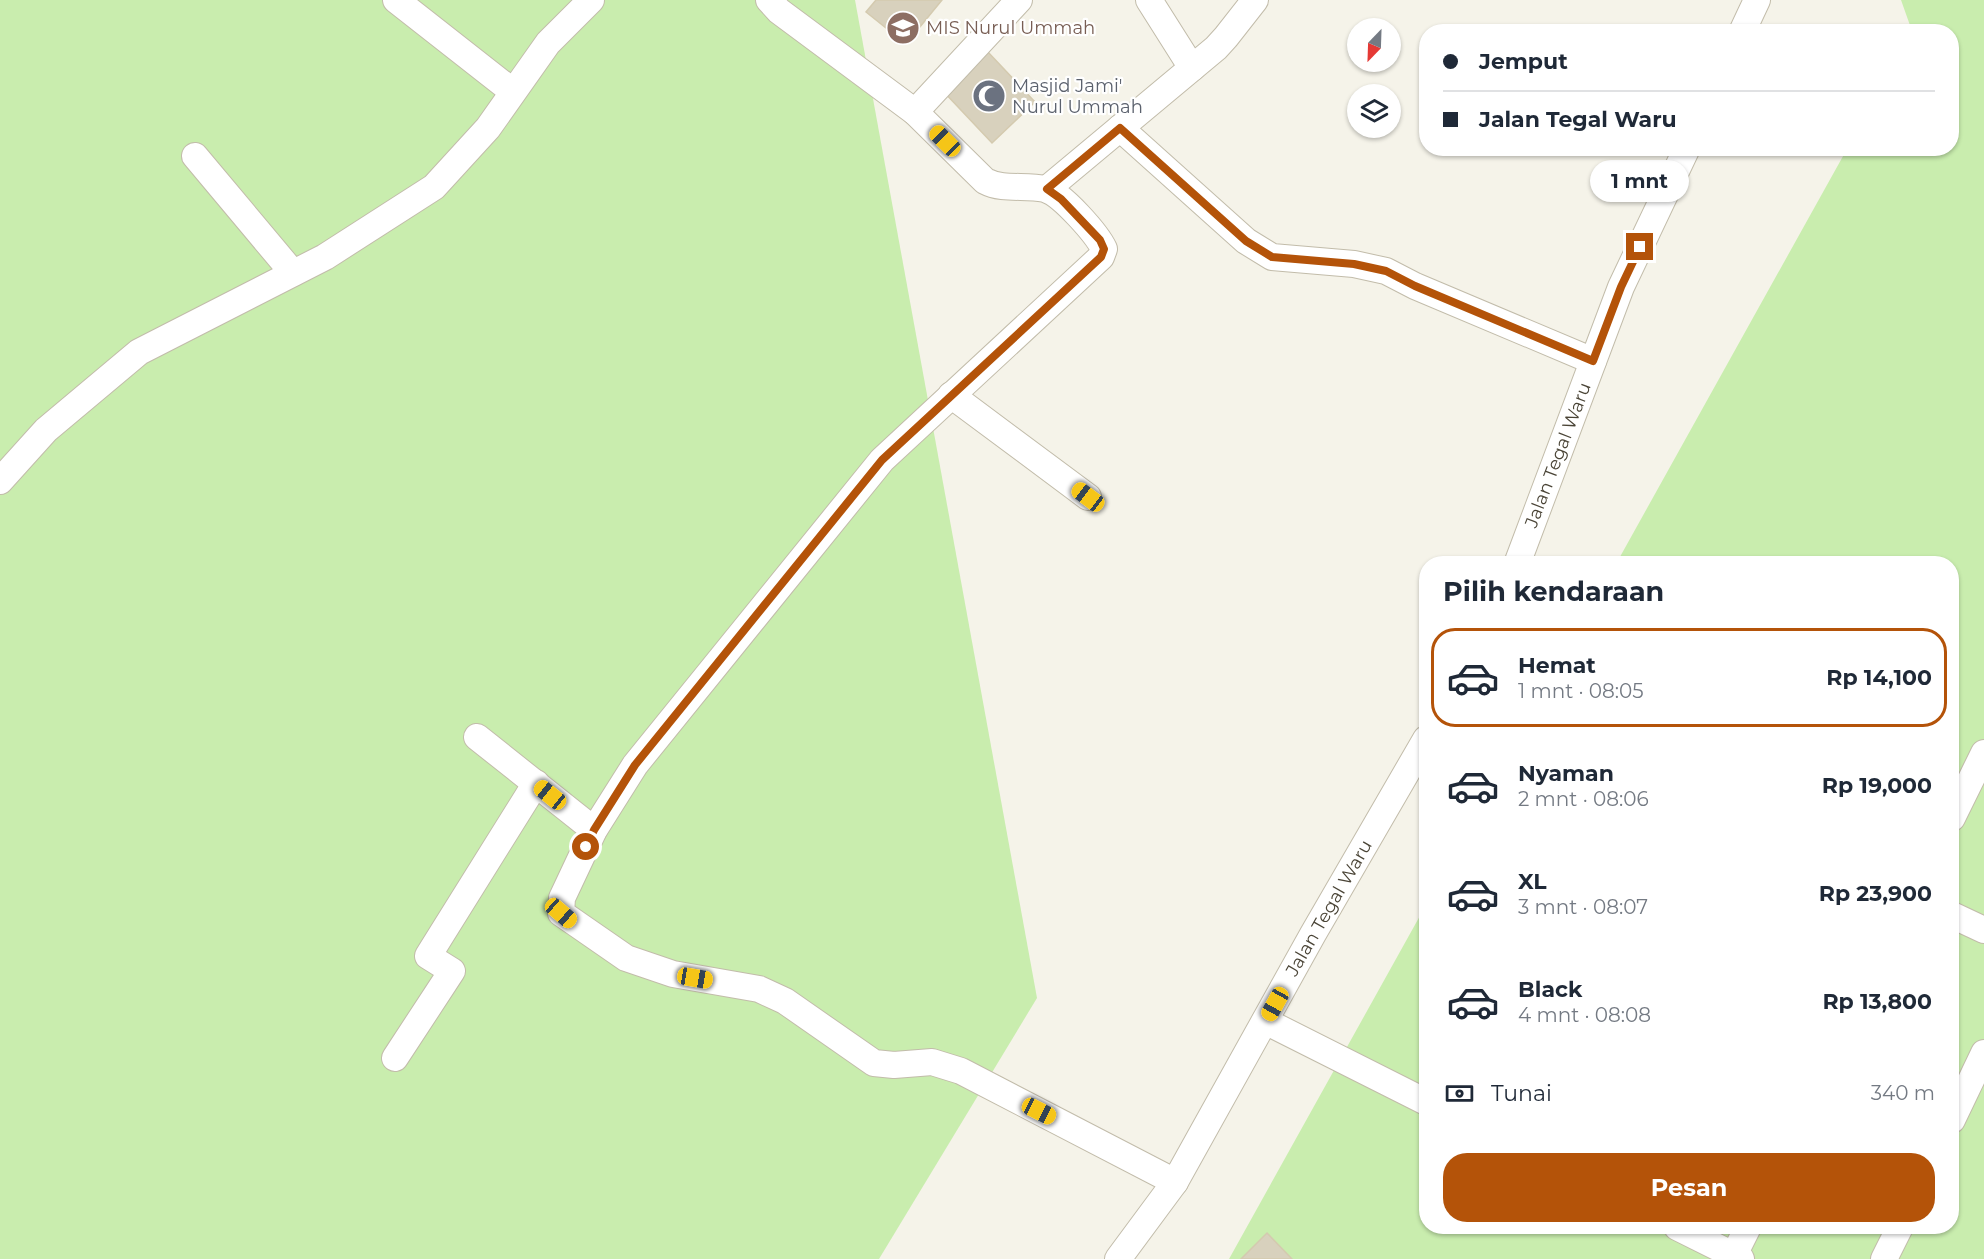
<!DOCTYPE html>
<html lang="id">
<head>
<meta charset="utf-8">
<style>
	body { margin:0; font-family:Montserrat,sans-serif; background:#f2f2f3; color:#1f2937; height:100vh; display:flex; flex-direction:column; font-size:22px; white-space:nowrap }
	* { box-sizing:border-box; margin:0 }
	p { font-size:20px; color:#747a83 }
	.icon { flex:none; width:33px; height:33px; fill:none; stroke:currentColor; stroke-width:2; stroke-linecap:round; stroke-linejoin:round }
	.map { position:relative; flex:1; overflow:hidden }
	.sheet { position:absolute; left:1419px; top:556px; width:540px; height:678px; display:flex; flex-direction:column; background:#fff; border-radius:24px; box-shadow:0 2px 4px #0004 }
	.sheet>* { flex:none }
	.banner { position:absolute; left:1419px; top:24px; width:540px; height:132px; border-radius:24px; box-shadow:0 2px 4px #0004; display:grid; align-content:center; height:132px; padding:0 24px; background:#fff }
	.needle { width:39px; rotate:203deg }
	.buttons { position:absolute; left:1347px; top:18px; display:grid; gap:12px }
	.buttons a { display:grid; place-items:center; width:54px; height:54px; border-radius:50%; background:#fff; box-shadow:0 2px 4px #0004; font-size:30px }
	.end { position:absolute; width:27px; height:27px; margin:-14px; border:8px solid #b45309; background:#fff; box-shadow:0 0 0 3px #fff }
	.from { border-radius:50% }
	.bubble { position:absolute; height:42px; border-radius:21px; background:#fff; box-shadow:0 2px 4px #0004; font-size:20px; font-weight:700; line-height:42px; text-align:center }
	.car { position:absolute; width:18px; height:36px; margin:-18px -9px; border-radius:8px; box-shadow:0 0 4px 2px #0007; background:linear-gradient(#f5c518 24%,#345 0 40%,#f5c518 0 76%,#345 0 86%,#f5c518 0) }
	.banner b { display:flex; align-items:center; gap:21px; height:57px; font-size:22px }
	.banner b+b { border-top:2px solid #e0e1e3 }
	.banner i { width:15px; height:15px; background:#1f2937 }
	ul { padding:0; list-style:none }
	li { display:flex; align-items:center; gap:18px; height:99px; margin:0 12px 9px; padding:0 12px; border:3px solid transparent; border-radius:24px }
	li div { flex:1 }
	li b { display:block; font-size:22px }
	li em { font-style:normal; font-weight:700 }
	li.current { border-color:#b45309 }
	li>.icon { width:54px; height:54px; stroke-width:1.5 }
	h2 { padding:0 24px; font-size:27px; line-height:72px }
	.pay { display:flex; align-items:center; gap:15px; height:66px; padding:0 24px; font-size:22px }
	.pay p { margin-inline-start:auto }
	.primary-button { display:flex; gap:12px; margin-top:auto; padding:12px 24px }
	.primary-button a { flex:1; height:69px; border-radius:24px; background:#b45309; color:#fff; font-size:24px; font-weight:700; line-height:69px; text-align:center }
	.map>svg:first-child { display:block }
	.green { fill:#c9edae }
	.building { fill:#d8d1bd; stroke:#d4caaf; stroke-width:1.5 }
	.lines { fill:none; stroke-linecap:round; stroke-linejoin:round }
	.minor-casing { stroke:#c2bcaa; stroke-width:28 }
	.minor { stroke:#fff; stroke-width:26 }
	.route { stroke:#b45309; stroke-width:8 }
	.labels { text-anchor:middle; dominant-baseline:central; stroke-width:4.5; stroke-linejoin:round; paint-order:stroke }
	.education-label { font-size:18px; fill:#785e54; stroke:#fff; text-anchor:start }
	.worship-label { font-size:18px; fill:#5b616d; stroke:#fff; text-anchor:start }
	.street-label { font-size:18px; fill:#4a4436; stroke:#fff }
</style>
</head>
<body>
<div class="map">
<svg width="1984" height="1259" viewBox="0 0 1984 1259">
	<rect width="100%" height="100%" fill="#f5f3e9"/>
	<g class="green">
		<polygon points="0,0 855,0 1037,998 879,1259 0,1259"/>
		<polygon points="1901,0 1984,0 1984,1259 1229,1259 1426,905 1426,1227 1952,1227 1952,564 1616,564 1847,149 1952,148 1952,32 1912,31"/>
	</g>
	<g class="building">
		<polygon points="876,0 942,0 906,44 866,12"/>
		<polygon points="987,51 1035,102 992,143 943,91"/>
		<polygon points="1267,1233 1292,1259 1241,1259"/>
	</g>
	<g class="lines">
		<defs>
			<g id="minor">
				<polyline points="396,0 512,91"/>
				<path d="M769 0 779 11 915 112 985 181C1004 191 1026 184 1045 189 1062 194 1097 234 1104 249L1101 257 882 460 635 765 594 830 562 898 561 913 626 958 673 974 759 989 785 1001 874 1063 894 1065 932 1062 961 1071 1175 1182"/>
				<polyline points="1149,0 1192,68"/>
				<polyline points="1742,32 1757,0"/>
				<polyline points="915,112 1019,0"/>
				<polyline points="1120,128 1246,241 1272,257 1354,264 1386,271 1415,286 1593,361"/>
				<polyline points="195,156 293,273"/>
				<polyline points="1047,189 1216,48 1226,37 1255,0"/>
				<polyline points="951,395 1088,497"/>
				<polyline points="0,481 46,430 139,352 325,257 434,187 488,128 548,43 591,0"/>
				<polyline points="1517,564 1621,287 1687,148"/>
				<polyline points="477,737 594,830"/>
				<polyline points="1952,818 1984,753"/>
				<polyline points="1952,915 1984,930"/>
				<polyline points="1265,1021 1426,1102"/>
				<polyline points="395,1058 452,971 428,956 536,783"/>
				<polyline points="1952,1120 1984,1053"/>
				<polyline points="1677,1227 1741,1259"/>
				<polyline points="1734,1255 1748,1227"/>
				<polyline points="1118,1259 1175,1182 1313,934 1426,739"/>
				<polyline points="1884,1259 1900,1227"/>
			</g>
		</defs>
		<use href="#minor" class="minor-casing"/>
		<use href="#minor" class="minor"/>
	</g>
	<g class="lines">
		<polyline class="route" points="586,847 594,830 635,765 882,460 1101,257 1104,249 1100,240 1061,199 1047,189 1120,128 1246,241 1272,257 1354,264 1386,271 1415,286 1593,361 1621,287 1640,247"/>
	</g>
	<defs>
		<symbol id="school-disc" viewBox="-11 -11 22 22"><circle r="9.5" fill="#8d6e63" stroke="#fff"/><path d="M0-5L7-2L0 1L-7-2ZM-4 1L0 2.5L4 1V4Q0 6-4 4Z" fill="#fff"/></symbol>
		<symbol id="mosque-disc" viewBox="-11 -11 22 22"><circle r="9.5" fill="#6b7280" stroke="#fff"/><path d="M3.5-4.9A6 6 0 1 0 3.5 4.9A5 5 0 1 1 3.5-4.9Z" fill="#fff"/></symbol>
	</defs>
	<g fill-rule="evenodd">
		<use href="#school-disc" x="884" y="9" width="38" height="38"/>
		<use href="#mosque-disc" x="970" y="77" width="38" height="38"/>
	</g>
	<g class="labels">
		<g class="education-label">
			<text x="926" y="28">MIS Nurul Ummah</text>
		</g>
		<g class="worship-label">
			<text x="1012" y="86">Masjid Jami'<tspan x="1012" dy="21">Nurul Ummah</tspan></text>
		</g>
		<g class="street-label">
			<text transform="translate(1558 455) rotate(-69)">Jalan Tegal Waru</text>
			<text transform="translate(1329 908) rotate(-60)">Jalan Tegal Waru</text>
		</g>
	</g>
</svg>
<div class="buttons">
<a><svg class="needle" viewBox="-14 -14 28 28"><path d="M0-13l5 13h-10z" fill="#e53935"/><path d="M0 13l5-13h-10z" fill="#747a83"/></svg></a>
<a><svg class="icon" aria-label="layers" viewBox="0 0 24 24"><path d="M12 4l9 5-9 5-9-5zM3 14l9 5 9-5"/></svg></a>
</div>
<i class="end from" style="left:586px;top:847px"></i>
<i class="end" style="left:1640px;top:247px"></i>
<div class="bubble" style="left:1590px;top:160px;width:99px">1 mnt</div>
<i class="car" style="left:945px;top:141px;rotate:315deg"></i>
<i class="car" style="left:1088px;top:497px;rotate:307deg"></i>
<i class="car" style="left:550px;top:795px;rotate:309deg"></i>
<i class="car" style="left:561px;top:913px;rotate:131deg"></i>
<i class="car" style="left:695px;top:978px;rotate:100deg"></i>
<i class="car" style="left:1275px;top:1004px;rotate:209deg"></i>
<i class="car" style="left:1039px;top:1111px;rotate:117deg"></i>
<div class="banner">
<b><i class="from"></i>Jemput</b>
<b><i></i>Jalan Tegal Waru</b>
</div>
<section class="sheet">
<h2>Pilih kendaraan</h2>
<ul>
<li class="current"><svg class="icon" aria-label="car" viewBox="0 0 24 24"><path d="M5 17H2v-5l4-1 3-4h7l3 4 3 1v5h-3M9 17h6M6 11h13"/><circle cx="7" cy="17" r="2"/><circle cx="17" cy="17" r="2"/></svg><div><b>Hemat</b><p>1 mnt · 08:05</p></div><em>Rp 14,100</em></li>
<li><svg class="icon" aria-label="car" viewBox="0 0 24 24"><path d="M5 17H2v-5l4-1 3-4h7l3 4 3 1v5h-3M9 17h6M6 11h13"/><circle cx="7" cy="17" r="2"/><circle cx="17" cy="17" r="2"/></svg><div><b>Nyaman</b><p>2 mnt · 08:06</p></div><em>Rp 19,000</em></li>
<li><svg class="icon" aria-label="car" viewBox="0 0 24 24"><path d="M5 17H2v-5l4-1 3-4h7l3 4 3 1v5h-3M9 17h6M6 11h13"/><circle cx="7" cy="17" r="2"/><circle cx="17" cy="17" r="2"/></svg><div><b>XL</b><p>3 mnt · 08:07</p></div><em>Rp 23,900</em></li>
<li><svg class="icon" aria-label="car" viewBox="0 0 24 24"><path d="M5 17H2v-5l4-1 3-4h7l3 4 3 1v5h-3M9 17h6M6 11h13"/><circle cx="7" cy="17" r="2"/><circle cx="17" cy="17" r="2"/></svg><div><b>Black</b><p>4 mnt · 08:08</p></div><em>Rp 13,800</em></li>
</ul>
<div class="pay"><svg class="icon" aria-label="cash" viewBox="0 0 24 24"><path d="M3 7h18v10H3z"/><circle cx="12" cy="12" r="2"/></svg>Tunai<p>340 m</p></div>
<div class="primary-button"><a>Pesan</a></div>
</section>
</div>
</body>
</html>
